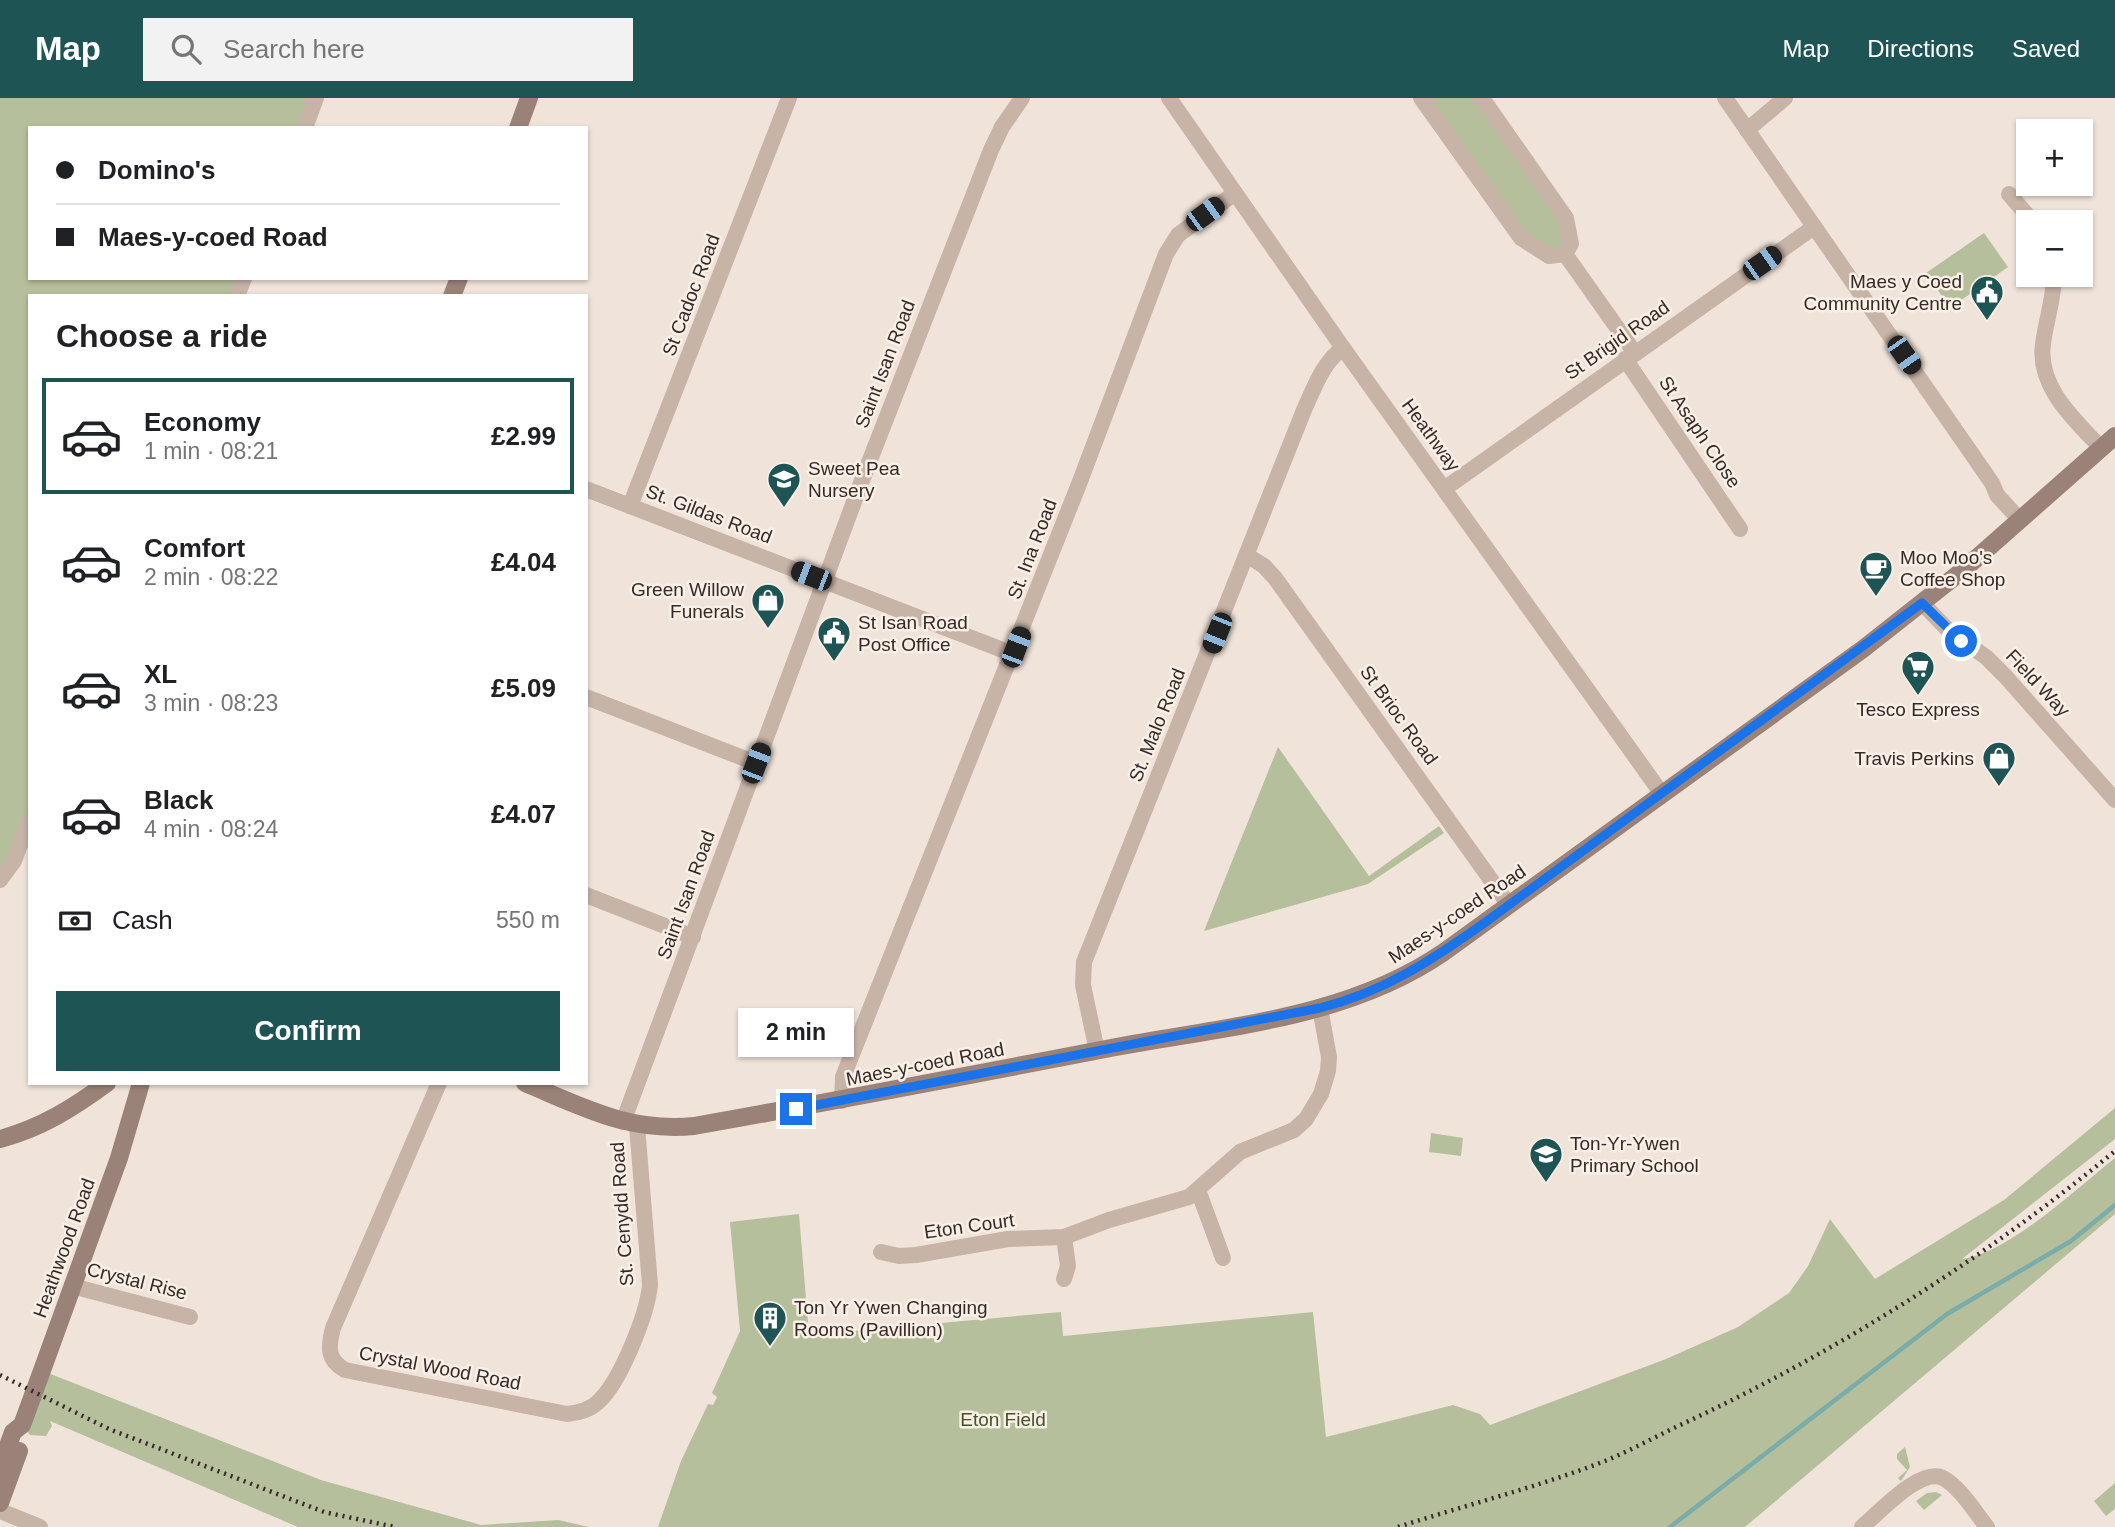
<!DOCTYPE html>
<html lang="en">
<head>
<meta charset="utf-8">
<style>
	body { margin:0; font-family:Helvetica,sans-serif; background:#f2f2f2; color:#202124; height:100vh; display:flex; flex-direction:column; font-size:26px; white-space:nowrap }
	* { box-sizing:border-box; margin:0 }
	p { font-size:23px; color:#757577 }
	.icon { flex:none; width:38px; height:38px; fill:none; stroke:currentColor; stroke-width:2; stroke-linecap:round; stroke-linejoin:round }
	.map { position:relative; flex:1; overflow:hidden }
	.panel { position:absolute; left:28px; top:196px; width:560px; height:791px; display:flex; flex-direction:column; background:#fff; border-radius:0px; box-shadow:0 2px 5px #0004 }
	.panel>* { flex:none }
	.top-card { position:absolute; left:28px; top:28px; width:560px; height:154px; border-radius:0px; box-shadow:0 2px 5px #0004; display:grid; align-content:center; height:154px; padding:0 28px; background:#fff }
	.buttons { position:absolute; left:2016px; top:21px; display:grid; gap:14px }
	.buttons a { display:grid; place-items:center; width:77px; height:77px; border-radius:0px; background:#fff; box-shadow:0 2px 5px #0004; font-size:35px }
	.end { position:absolute; width:32px; height:32px; margin:-16px; border:9px solid #1a73e8; background:#fff; box-shadow:0 0 0 4px #fff }
	.from { border-radius:50% }
	.bubble { position:absolute; height:49px; border-radius:0px; background:#fff; box-shadow:0 2px 5px #0004; font-size:23px; font-weight:600; line-height:49px; text-align:center }
	.car { position:absolute; width:21px; height:42px; margin:-21px -10px; border-radius:9px; box-shadow:0 0 5px 2px #0007; background:linear-gradient(#222 24%,#8ab4d8 0 40%,#222 0 76%,#8ab4d8 0 86%,#222 0) }
	.top-card b { display:flex; align-items:center; gap:24px; height:66px; font-size:26px }
	.top-card b+b { border-top:2px solid #e0e0e0 }
	.top-card i { width:18px; height:18px; background:#202124 }
	ul { padding:0; list-style:none }
	li { display:flex; align-items:center; gap:21px; height:116px; margin:0 14px 10px; padding:0 14px; border:4px solid transparent; border-radius:0px }
	li div { flex:1 }
	li b { display:block; font-size:26px }
	li em { font-style:normal; font-weight:600 }
	li.current { border-color:#1e5454 }
	li>.icon { width:63px; height:63px; stroke-width:1.5 }
	h2 { padding:0 28px; font-size:32px; line-height:84px }
	.pay { display:flex; align-items:center; gap:18px; height:77px; padding:0 28px; font-size:26px }
	.pay p { margin-inline-start:auto }
	.action { display:flex; gap:14px; margin-top:auto; padding:14px 28px }
	.action a { flex:1; height:80px; border-radius:0px; background:#1e5454; color:#fff; font-size:28px; font-weight:600; line-height:80px; text-align:center }
	header { display:flex; align-items:center; gap:42px; box-sizing:border-box; height:98px; padding:0 35px; background:#1e5454; color:#fff }
	header strong { font-size:33px }
	nav { display:flex; gap:38px; margin-inline-start:auto; font-size:24px }
	.search { width:490px; height:63px; background:#f2f2f2; display:flex; align-items:center; gap:18px; box-sizing:border-box; padding:0 24px; border-radius:0px; color:#757577; font-size:26px }
	.map>svg:first-child { display:block }
	.green { fill:#b6bf9b }
	.lines { fill:none; stroke-linecap:round; stroke-linejoin:round }
	.stream { stroke:#7aacaa; stroke-width:4.5 }
	.street { stroke:#c8b3a7; stroke-width:16 }
	.secondary { stroke:#9b8278; stroke-width:18 }
	.rail { stroke:#352a27; stroke-width:4.5; stroke-dasharray:2 5; stroke-linecap:butt }
	.route { stroke:#1a73e8; stroke-width:9 }
	.labels { text-anchor:middle; dominant-baseline:central; stroke-width:5; stroke-linejoin:round; paint-order:stroke }
	.poi-label { font-size:19px; fill:#352a27; stroke:#f8efe6; text-anchor:start }
	.street-label { font-size:19px; fill:#352a27; stroke:#f8efe6 }
	.park-label { font-size:19px; fill:#47522c; stroke:#f8efe6 }
</style>
</head>
<body>
<header>
<strong>Map</strong>
<div class="search"><svg class="icon" aria-label="search" viewBox="0 0 24 24"><circle cx="10" cy="10" r="6"/><path d="M15 15l6 6"/></svg>Search here</div>
<nav><a>Map</a><a>Directions</a><a>Saved</a></nav>
</header>
<div class="map">
<svg width="2115" height="1429" viewBox="0 0 2115 1429">
	<rect width="100%" height="100%" fill="#f0e4da"/>
	<g class="green">
		<polygon points="0,0 311,0 299,30 30,30 30,180 240,180 233,198 30,198 30,710 11,757 0,775"/>
		<polygon points="1427,0 1476,0 1559,118 1565,145 1555,153 1530,143"/>
		<polygon points="1984,135 2008,169 1950,210 1926,175"/>
		<polygon points="1278,649 1369,778 1439,728 1444,735 1368,786 1204,833"/>
		<path d="M2115 1010V1041L1962 1161C2009 1155 2077 1090 2115 1060V1116L1745 1429H658L681 1363 708 1306 713 1307 717 1299 712 1295 740 1233 730 1124 799 1116 809 1237 1061 1214 1063 1238 1313 1214 1326 1339 1453 1307 1480 1316 1490 1327 1666 1261 1738 1229 1789 1195 1808 1168 1830 1121 1875 1181 2004 1102Z"/>
		<polygon points="1431,1035 1463,1040 1461,1058 1429,1054"/>
		<polygon points="48,1275 321,1382 481,1427 558,1422 589,1429 298,1429 50,1323 52,1328 46,1338 30,1337 23,1329"/>
		<polygon points="1905,1349 1910,1369 1901,1383 1898,1380 1907,1372 1897,1361 1897,1356"/>
		<polygon points="2115,1385 2115,1411 2106,1418 2094,1403"/>
		<polygon points="1936,1394 1942,1397 1924,1412 1916,1403 1927,1395"/>
	</g>
	<g class="lines">
		<polyline class="stream" points="1670,1429 1947,1216 2071,1143 2115,1107"/>
		<g class="street">
			<polyline points="1169,0 1343,250 1662,696"/>
			<polyline points="1421,0 1521,140 1549,158 1565,156"/>
			<polyline points="1482,0 1566,120 1571,146 1565,156 1635,255"/>
			<polyline points="1725,0 1992,385 1997,397 2020,422"/>
			<polyline points="305,30 316,0"/>
			<polyline points="1747,32 1785,0"/>
			<polyline points="2009,96 2033,124"/>
			<path d="M2054 177C2054 201 2046 222 2043 246 2037 289 2075 322 2101 350"/>
			<polyline points="237,198 244,180"/>
			<polyline points="1625,261 1740,431"/>
			<polyline points="586,391 1013,556"/>
			<polyline points="1444,391 1814,129"/>
			<polyline points="630,408 789,0"/>
			<polyline points="1248,458 1264,468 1275,480 1509,807"/>
			<polyline points="1922,505 1949,533 1986,559 2006,579 2115,702"/>
			<polyline points="586,599 756,665"/>
			<polyline points="0,782 14,763 30,721"/>
			<polyline points="586,797 693,839"/>
			<path d="M1097 953 1083 887 1084 864 1304 312C1314 290 1323 264 1343 250"/>
			<path d="M439 985 333 1230C328 1249 327 1262 345 1272L567 1316C578 1315 588 1313 597 1305 620 1285 647 1217 650 1187L637 1028"/>
			<polyline points="842,1003 843,979 1079,386 1166,156 1178,137 1235,95"/>
			<polyline points="623,1024 861,385 991,52 1002,29 1022,0"/>
			<polyline points="1198,1092 1223,1160"/>
			<polyline points="881,1154 899,1158 916,1157 1008,1141 1064,1139 1109,1122 1189,1099 1240,1054 1294,1032 1306,1021 1321,996 1328,973 1329,959 1320,910"/>
			<polyline points="1064,1181 1068,1168 1064,1139"/>
			<polyline points="72,1188 190,1219"/>
			<polyline points="0,1413 40,1429"/>
			<path d="M1862 1429C1879 1415 1920 1369 1943 1380 1960 1389 1975 1414 1987 1429"/>
		</g>
		<g class="secondary">
			<polyline points="518,30 529,0"/>
			<polyline points="452,198 459,180"/>
			<path d="M525 985C585 1010 628 1034 694 1028 835 1003 976 976 1116 949 1228 928 1348 920 1444 854L1863 551 1962 473 2115 338"/>
			<path d="M0 1041C41 1030 73 1010 107 985"/>
			<polyline points="0,1370 13,1334 22,1327 44,1267 119,1060 141,985"/>
			<polyline points="0,1405 19,1353"/>
		</g>
		<g class="rail">
			<polyline points="0,1277 109,1331 324,1414 395,1429"/>
			<path d="M1398 1429C1466 1407 1538 1389 1605 1363 1634 1351 1662 1335 1691 1322 1843 1250 1985 1160 2115 1053"/>
		</g>
	</g>
	<g class="lines">
		<path class="route" d="M796 1011 1320 910C1384 894 1434 861 1487 823L1922 505 1961 543"/>
	</g>
	<defs>
		<symbol id="civic-pin" viewBox="-11 -11 22 30"><path d="M0 17L-7.5 6A9.5 9.5 0 1 1 7.5 6Z" fill="#1e5454" stroke="#f8efe6"/><path d="M-.6-6.5H3V-4.5H.6V-3L4-1V1h2V6H-6V1h2V-1L-.6-3ZM-1.2 2.5V6h2.4V2.5Z" fill="#fff"/></symbol>
		<symbol id="school-pin" viewBox="-11 -11 22 30"><path d="M0 17L-7.5 6A9.5 9.5 0 1 1 7.5 6Z" fill="#1e5454" stroke="#f8efe6"/><path d="M0-5L7-2L0 1L-7-2ZM-4 1L0 2.5L4 1V4Q0 6-4 4Z" fill="#fff"/></symbol>
		<symbol id="cafe-pin" viewBox="-11 -11 22 30"><path d="M0 17L-7.5 6A9.5 9.5 0 1 1 7.5 6Z" fill="#1e5454" stroke="#f8efe6"/><path d="M-5.5-4.5H6V0H3Q3 3.5 0 3.5H-2.5Q-5.5 3.5-5.5 0ZM3-3.2v2h1.7v-2ZM-6 4.5H4V6H-6Z" fill="#fff"/></symbol>
		<symbol id="shop-pin" viewBox="-11 -11 22 30"><path d="M0 17L-7.5 6A9.5 9.5 0 1 1 7.5 6Z" fill="#1e5454" stroke="#f8efe6"/><path d="M-5-2.5h2.3a2.7 3.5 0 0 1 5.4 0H5L5.5 6h-11ZM-1.5-2.5h3a1.5 2.3 0 0 0-3 0Z" fill="#fff"/></symbol>
		<symbol id="supermarket-pin" viewBox="-11 -11 22 30"><path d="M0 17L-7.5 6A9.5 9.5 0 1 1 7.5 6Z" fill="#1e5454" stroke="#f8efe6"/><path d="M-6-5.5h2.5l.6 2H6L4.5 2H-2.5L-4.4-4H-6ZM-1.5 3.2a1.3 1.3 0 1 0 .1 0ZM3 3.2a1.3 1.3 0 1 0 .1 0Z" fill="#fff"/></symbol>
		<symbol id="building-pin" viewBox="-11 -11 22 30"><path d="M0 17L-7.5 6A9.5 9.5 0 1 1 7.5 6Z" fill="#1e5454" stroke="#f8efe6"/><path d="M-4-6H4V6H1V3H-1V6H-4ZM-2.5-4.3h1.7v1.8h-1.7ZM.8-4.3h1.7v1.8H.8ZM-2.5-1h1.7V.8h-1.7ZM.8-1h1.7V.8H.8Z" fill="#fff"/></symbol>
	</defs>
	<g fill-rule="evenodd">
		<use href="#civic-pin" x="1968" y="175" width="38" height="52"/>
		<use href="#school-pin" x="765" y="362" width="38" height="52"/>
		<use href="#cafe-pin" x="1857" y="451" width="38" height="52"/>
		<use href="#shop-pin" x="749" y="483" width="38" height="52"/>
		<use href="#civic-pin" x="815" y="516" width="38" height="52"/>
		<use href="#supermarket-pin" x="1899" y="550" width="38" height="52"/>
		<use href="#shop-pin" x="1980" y="641" width="38" height="52"/>
		<use href="#school-pin" x="1527" y="1037" width="38" height="52"/>
		<use href="#building-pin" x="751" y="1201" width="38" height="52"/>
	</g>
	<g class="labels">
		<g class="poi-label">
			<text x="1962" y="183" text-anchor="end">Maes y Coed<tspan x="1962" dy="22">Community Centre</tspan></text>
			<text x="808" y="370">Sweet Pea<tspan x="808" dy="22">Nursery</tspan></text>
			<text x="1900" y="459">Moo Moo's<tspan x="1900" dy="22">Coffee Shop</tspan></text>
			<text x="744" y="491" text-anchor="end">Green Willow<tspan x="744" dy="22">Funerals</tspan></text>
			<text x="858" y="524">St Isan Road<tspan x="858" dy="22">Post Office</tspan></text>
			<text x="1918" y="611" text-anchor="middle">Tesco Express</text>
			<text x="1974" y="660" text-anchor="end">Travis Perkins</text>
			<text x="1570" y="1045">Ton-Yr-Ywen<tspan x="1570" dy="22">Primary School</tspan></text>
			<text x="794" y="1209">Ton Yr Ywen Changing<tspan x="794" dy="22">Rooms (Pavillion)</tspan></text>
		</g>
		<g class="street-label">
			<text transform="translate(691 197) rotate(-69)">St Cadoc Road</text>
			<text transform="translate(1617 242) rotate(-35)">St Brigid Road</text>
			<text transform="translate(885 266) rotate(-69)">Saint Isan Road</text>
			<text transform="translate(1700 334) rotate(56)">St Asaph Close</text>
			<text transform="translate(1431 337) rotate(54)">Heathway</text>
			<text transform="translate(709 416) rotate(21)">St. Gildas Road</text>
			<text transform="translate(1032 451) rotate(-69)">St. Ina Road</text>
			<text transform="translate(2038 585) rotate(47)">Field Way</text>
			<text transform="translate(1399 617) rotate(54)">St Brioc Road</text>
			<text transform="translate(1157 627) rotate(-68)">St. Malo Road</text>
			<text transform="translate(686 797) rotate(-70)">Saint Isan Road</text>
			<text transform="translate(1457 816) rotate(-34)">Maes-y-coed Road</text>
			<text transform="translate(925 966) rotate(-11)">Maes-y-coed Road</text>
			<text transform="translate(622 1116) rotate(-94)">St. Cenydd Road</text>
			<text transform="translate(969 1128) rotate(-8)">Eton Court</text>
			<text transform="translate(64 1150) rotate(-70)">Heathwood Road</text>
			<text transform="translate(137 1183) rotate(14)">Crystal Rise</text>
			<text transform="translate(440 1270) rotate(11)">Crystal Wood Road</text>
		</g>
		<g class="park-label">
			<text x="1003" y="1321">Eton Field</text>
		</g>
	</g>
</svg>
<div class="buttons">
<a>+</a>
<a>−</a>
</div>
<i class="end from" style="left:1961px;top:543px"></i>
<i class="end" style="left:796px;top:1011px"></i>
<div class="bubble" style="left:738px;top:910px;width:116px">2 min</div>
<i class="car" style="left:1205px;top:116px;rotate:54deg"></i>
<i class="car" style="left:1762px;top:165px;rotate:55deg"></i>
<i class="car" style="left:1904px;top:257px;rotate:145deg"></i>
<i class="car" style="left:811px;top:478px;rotate:291deg"></i>
<i class="car" style="left:1217px;top:535px;rotate:202deg"></i>
<i class="car" style="left:1016px;top:549px;rotate:21deg"></i>
<i class="car" style="left:756px;top:665px;rotate:21deg"></i>
<div class="top-card">
<b><i class="from"></i>Domino's</b>
<b><i></i>Maes-y-coed Road</b>
</div>
<section class="panel">
<h2>Choose a ride</h2>
<ul>
<li class="current"><svg class="icon" aria-label="car" viewBox="0 0 24 24"><path d="M5 17H2v-5l4-1 3-4h7l3 4 3 1v5h-3M9 17h6M6 11h13"/><circle cx="7" cy="17" r="2"/><circle cx="17" cy="17" r="2"/></svg><div><b>Economy</b><p>1 min · 08:21</p></div><em>£2.99</em></li>
<li><svg class="icon" aria-label="car" viewBox="0 0 24 24"><path d="M5 17H2v-5l4-1 3-4h7l3 4 3 1v5h-3M9 17h6M6 11h13"/><circle cx="7" cy="17" r="2"/><circle cx="17" cy="17" r="2"/></svg><div><b>Comfort</b><p>2 min · 08:22</p></div><em>£4.04</em></li>
<li><svg class="icon" aria-label="car" viewBox="0 0 24 24"><path d="M5 17H2v-5l4-1 3-4h7l3 4 3 1v5h-3M9 17h6M6 11h13"/><circle cx="7" cy="17" r="2"/><circle cx="17" cy="17" r="2"/></svg><div><b>XL</b><p>3 min · 08:23</p></div><em>£5.09</em></li>
<li><svg class="icon" aria-label="car" viewBox="0 0 24 24"><path d="M5 17H2v-5l4-1 3-4h7l3 4 3 1v5h-3M9 17h6M6 11h13"/><circle cx="7" cy="17" r="2"/><circle cx="17" cy="17" r="2"/></svg><div><b>Black</b><p>4 min · 08:24</p></div><em>£4.07</em></li>
</ul>
<div class="pay"><svg class="icon" aria-label="cash" viewBox="0 0 24 24"><path d="M3 7h18v10H3z"/><circle cx="12" cy="12" r="2"/></svg>Cash<p>550 m</p></div>
<div class="action"><a>Confirm</a></div>
</section>
</div>
</body>
</html>
